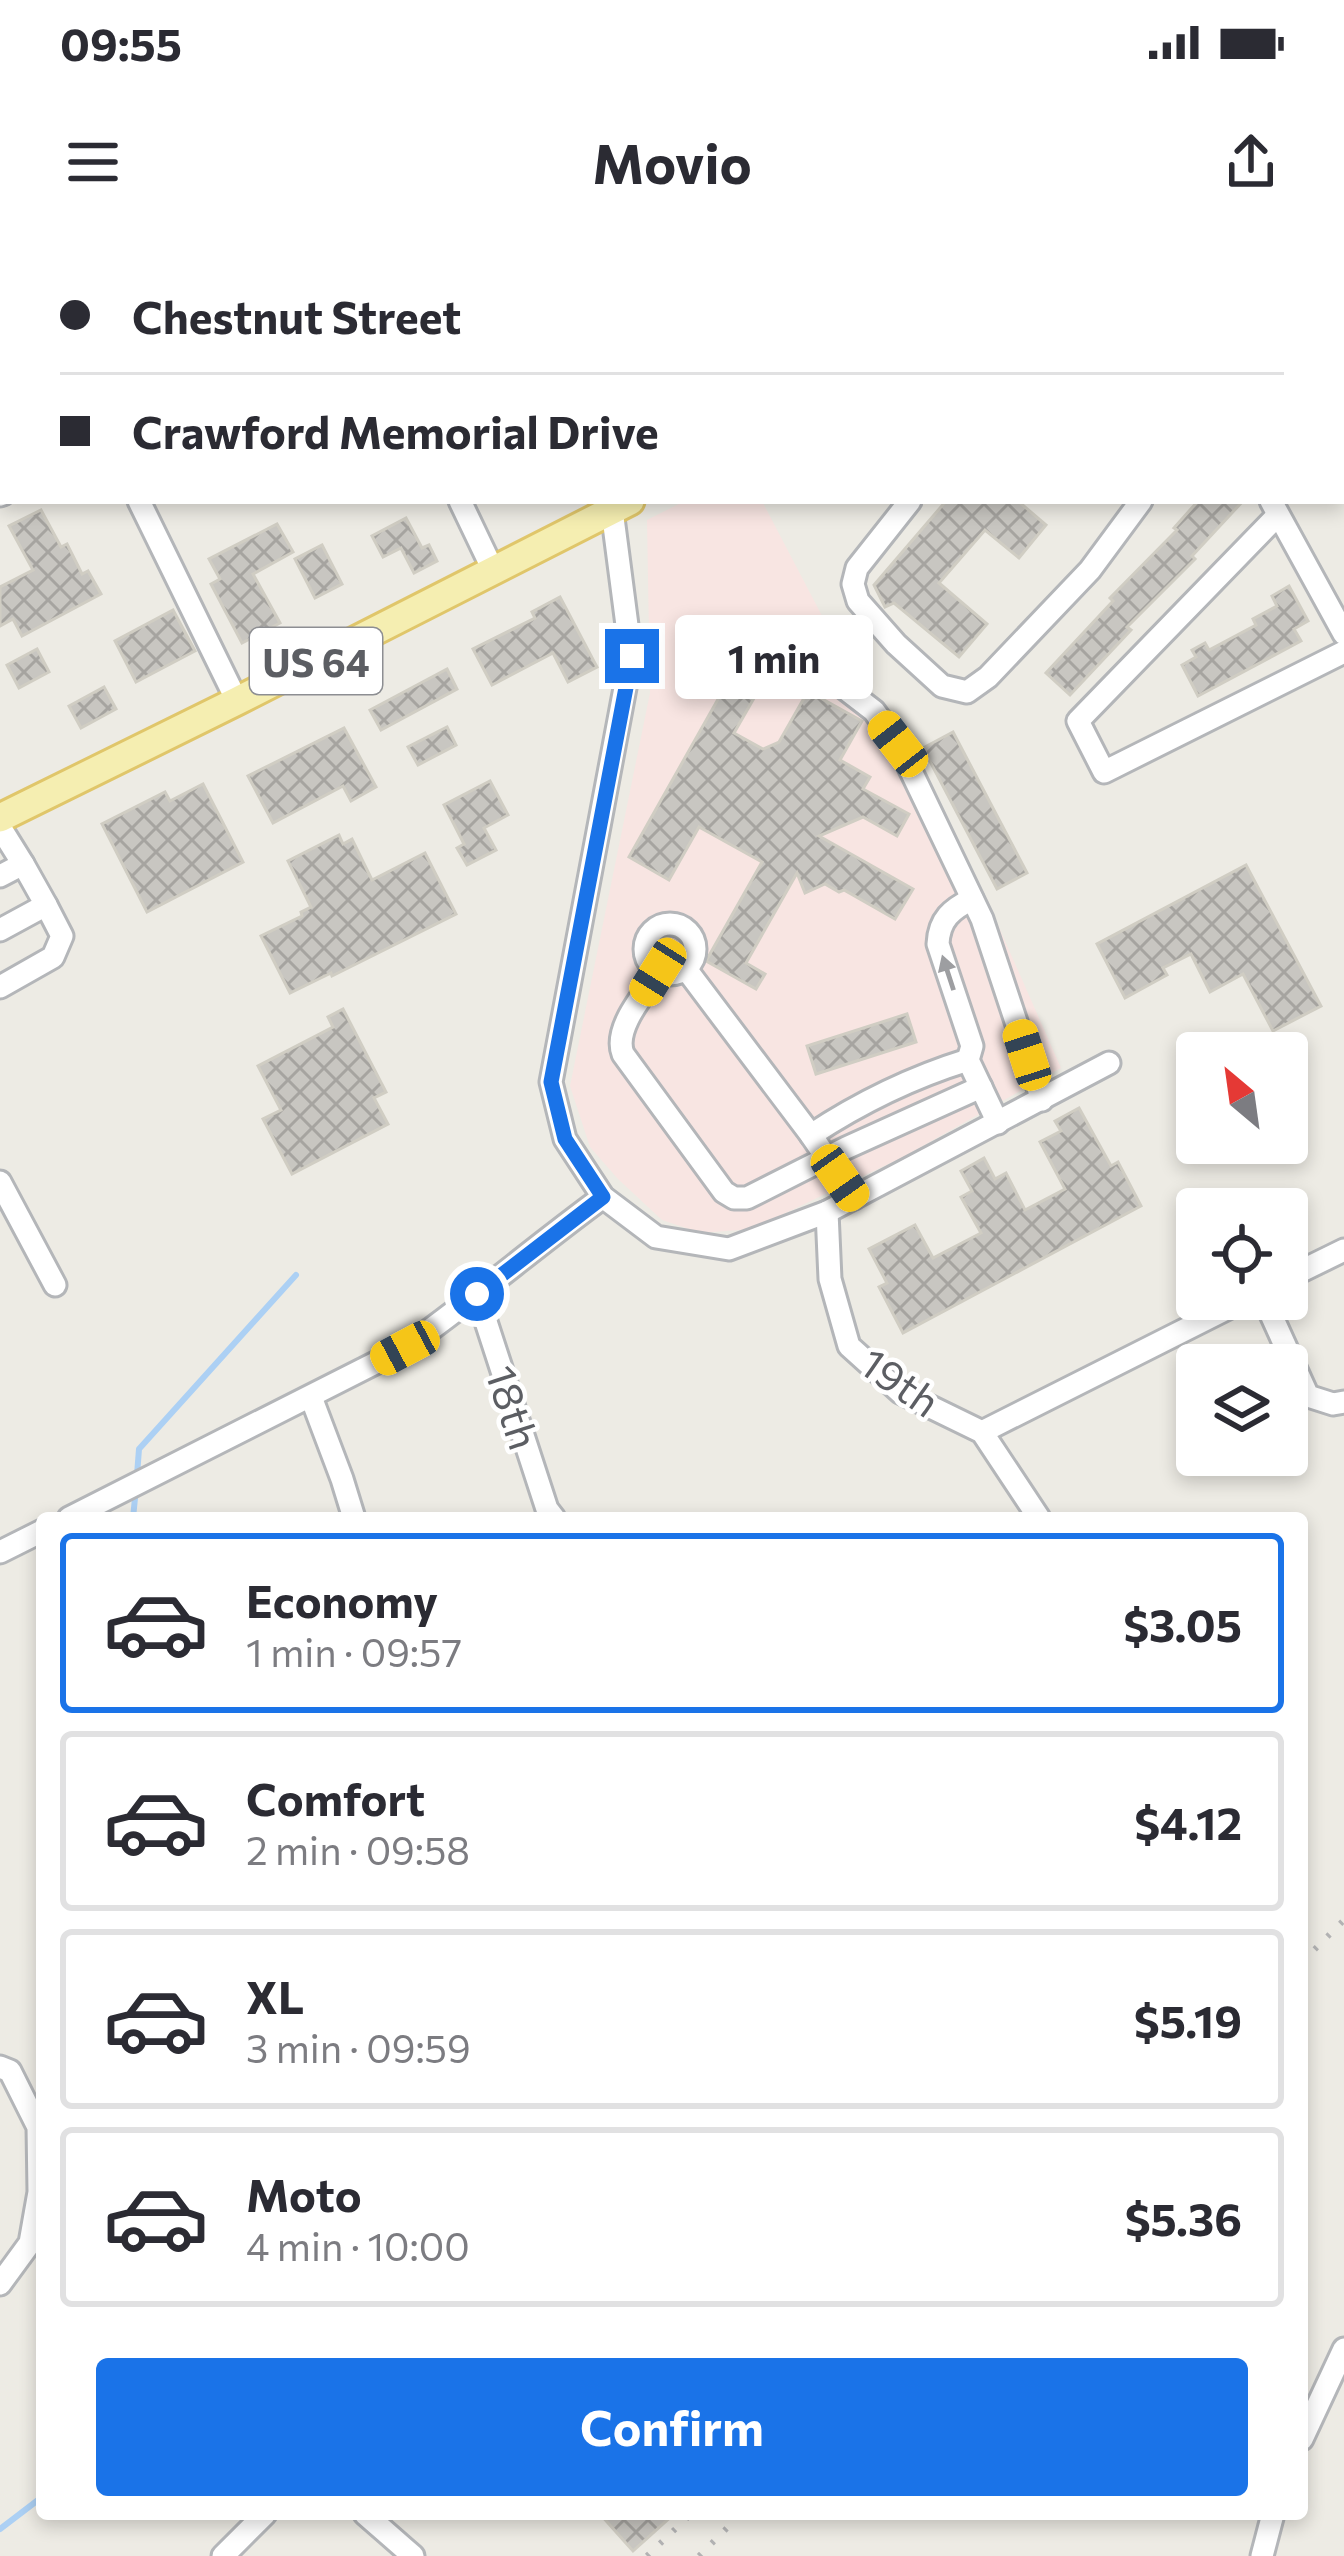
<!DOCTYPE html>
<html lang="en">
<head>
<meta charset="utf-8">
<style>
	body { margin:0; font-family:Commissioner,sans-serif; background:#f7f7f7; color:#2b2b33; height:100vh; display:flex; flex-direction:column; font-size:45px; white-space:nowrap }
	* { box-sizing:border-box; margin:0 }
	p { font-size:39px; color:#7c7c81 }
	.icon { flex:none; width:66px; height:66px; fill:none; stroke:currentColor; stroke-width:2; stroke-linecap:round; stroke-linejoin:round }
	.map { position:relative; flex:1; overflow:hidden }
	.side { position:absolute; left:36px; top:1272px; width:1272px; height:1008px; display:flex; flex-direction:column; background:#fff; border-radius:12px; box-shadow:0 6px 18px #0003 }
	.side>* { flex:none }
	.hud { position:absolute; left:0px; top:0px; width:1344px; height:264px; box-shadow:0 6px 18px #0003; display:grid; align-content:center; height:264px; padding:0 60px; background:#fff }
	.needle { width:78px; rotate:331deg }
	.buttons { position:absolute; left:1176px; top:792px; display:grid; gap:24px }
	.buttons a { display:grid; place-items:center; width:132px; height:132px; border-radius:12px; background:#fff; box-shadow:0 6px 18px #0003; font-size:60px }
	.end { position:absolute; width:54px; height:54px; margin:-27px; border:15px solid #1a73e8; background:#fff; box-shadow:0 0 0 6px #fff }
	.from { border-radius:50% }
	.bubble { position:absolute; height:84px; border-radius:12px; background:#fff; box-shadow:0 6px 18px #0003; font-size:39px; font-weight:700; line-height:84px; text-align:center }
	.car { position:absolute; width:36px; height:72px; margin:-36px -18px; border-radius:15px; box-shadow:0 0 9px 3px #0007; background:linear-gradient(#f5c518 24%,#345 0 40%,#f5c518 0 76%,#345 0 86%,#f5c518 0) }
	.hud b { display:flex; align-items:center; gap:42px; height:114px; font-size:45px }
	.hud b+b { border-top:3px solid #e1e1e2 }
	.hud i { width:30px; height:30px; background:#2b2b33 }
	ul { padding:21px 0 0; list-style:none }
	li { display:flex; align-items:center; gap:36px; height:180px; margin:0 24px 18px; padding:0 36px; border:6px solid #e1e1e2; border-radius:12px }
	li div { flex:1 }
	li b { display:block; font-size:45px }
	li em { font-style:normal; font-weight:700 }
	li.current { border-color:#1a73e8 }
	li>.icon { width:108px; height:108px; stroke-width:1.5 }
	.cta { display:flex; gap:24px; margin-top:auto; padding:24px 60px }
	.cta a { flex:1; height:138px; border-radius:12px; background:#1a73e8; color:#fff; font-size:48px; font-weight:700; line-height:138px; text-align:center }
	.status { display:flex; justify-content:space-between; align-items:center; height:84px; padding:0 60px; background:#fff; direction:ltr }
	.status svg { height:33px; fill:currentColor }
	header { display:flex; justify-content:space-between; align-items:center; height:156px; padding:0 60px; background:#fff; font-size:54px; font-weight:700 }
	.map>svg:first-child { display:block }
	.medical { fill:#f8e5e2 }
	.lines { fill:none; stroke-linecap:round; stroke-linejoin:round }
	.stream { stroke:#acd0f4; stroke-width:6 }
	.building { fill:url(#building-cross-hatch); stroke:#d0cdc3; stroke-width:3 }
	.minor-casing { stroke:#b4b6b9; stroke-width:27 }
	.major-casing { stroke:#e0c66a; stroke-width:33 }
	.minor { stroke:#fff; stroke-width:21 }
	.major { stroke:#f5eeb1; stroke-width:27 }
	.rail { stroke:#b2b2b3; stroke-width:6; stroke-dasharray:3 15; stroke-linecap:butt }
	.oneway { fill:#9d9ea1 }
	.route { stroke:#1a73e8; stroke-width:15 }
	.labels { text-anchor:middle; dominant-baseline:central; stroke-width:9; stroke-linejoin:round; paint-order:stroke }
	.shield { fill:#fff; stroke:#8d8e92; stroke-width:3 }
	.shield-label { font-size:39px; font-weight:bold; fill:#5c5e63 }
	.street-label { font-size:42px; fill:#5c5e63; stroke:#fff }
</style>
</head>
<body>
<div class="status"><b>09:55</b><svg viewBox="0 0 49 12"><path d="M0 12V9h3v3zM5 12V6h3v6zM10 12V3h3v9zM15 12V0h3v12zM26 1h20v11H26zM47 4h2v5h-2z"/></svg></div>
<header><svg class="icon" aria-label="menu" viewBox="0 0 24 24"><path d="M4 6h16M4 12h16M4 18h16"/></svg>Movio<svg class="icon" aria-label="share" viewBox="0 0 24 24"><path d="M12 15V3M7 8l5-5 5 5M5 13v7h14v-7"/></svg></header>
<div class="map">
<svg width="1344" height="2316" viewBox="0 0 1344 2316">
	<defs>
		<pattern id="building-cross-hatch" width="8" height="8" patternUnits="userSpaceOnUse" patternTransform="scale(3)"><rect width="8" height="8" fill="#c8c6c1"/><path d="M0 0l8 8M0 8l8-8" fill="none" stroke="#a6a4a0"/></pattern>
	</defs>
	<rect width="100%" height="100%" fill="#edebe4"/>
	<polygon class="medical" points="685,261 762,261 843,416 902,492 998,685 1061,828 903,917 752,989 701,993 662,980 618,939 590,907 570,846 650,453 647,280"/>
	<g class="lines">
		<g class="stream">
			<polyline points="137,1235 139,1209 296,1035"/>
			<polyline points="133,1278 136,1248"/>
			<polyline points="0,2289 42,2257"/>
		</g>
	</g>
	<g class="building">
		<polygon points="946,261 1018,261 1046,285 1019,318 985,290 939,343 987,384 959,417 894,363 885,367 874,345"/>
		<polygon points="1198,261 1243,261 1192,316 1195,319 1127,387 1131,390 1070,455 1046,433 1113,361 1110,358 1177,290 1174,288"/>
		<polygon points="41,270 61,307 67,304 82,334 88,331 101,354 22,396 13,379 0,386 0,347 33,330 9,286"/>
		<polygon points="406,278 422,308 429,305 437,321 414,333 401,308 383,317 372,296"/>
		<polygon points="277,284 293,312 253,334 280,383 242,403 211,344 220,339 209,319"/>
		<polygon points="322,305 342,344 315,358 295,319"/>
		<polygon points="1289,346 1308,381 1294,389 1301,401 1198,456 1182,425 1196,417 1192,410 1205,403 1209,410 1256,385 1253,379 1277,366 1272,356"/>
		<polygon points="560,357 597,427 568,442 553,413 492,445 473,409 535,378 532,372"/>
		<polygon points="173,370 195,411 136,442 115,401"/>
		<polygon points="757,390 784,406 734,493 763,509 779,502 808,451 862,481 840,520 870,537 863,549 909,574 897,596 863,577 819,596 913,649 895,679 844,650 839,652 825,644 805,653 797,633 746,723 765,734 756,749 706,721 762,622 699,587 669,640 629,617"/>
		<polygon points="37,409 49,432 19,448 7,425"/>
		<polygon points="447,429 457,449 381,490 370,470"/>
		<polygon points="104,447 116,469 81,488 69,466"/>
		<polygon points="447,487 456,505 418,525 408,507"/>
		<polygon points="344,488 376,547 351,561 343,546 273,583 248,536"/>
		<polygon points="953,492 1027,633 997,649 923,508"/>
		<polygon points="490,541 508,575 484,588 496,610 467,625 457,608 464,604 444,565"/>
		<polygon points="203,544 243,622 147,672 102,584 165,552 170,561"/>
		<polygon points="339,595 343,604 352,599 372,640 425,613 456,674 332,736 331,733 290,753 261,696 302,676 301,672 311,667 288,621"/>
		<polygon points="1246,625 1321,766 1273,791 1243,734 1210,752 1191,714 1163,728 1167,735 1125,758 1097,704"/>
		<polygon points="343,769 386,852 374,858 388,884 292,934 263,879 281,870 258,826 333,787 328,777"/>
		<polygon points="907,774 916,802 816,834 807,806"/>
		<polygon points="1079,868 1111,926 1118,922 1141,966 903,1093 879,1047 887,1043 869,1009 915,985 933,1018 981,993 961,957 972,951 961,931 984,918 995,939 1006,933 1025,970 1065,949 1040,902 1061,891 1055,881"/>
		<polygon points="600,2274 674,2274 633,2311"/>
	</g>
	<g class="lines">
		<defs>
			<g id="minor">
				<polyline points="13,0 14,3"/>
				<polyline points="328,0 330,3"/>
				<polyline points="652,0 654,3"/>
				<polyline points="1135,0 1136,3"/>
				<polyline points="1204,0 1206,3"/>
				<polyline points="1320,0 1321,3"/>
				<polyline points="500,3 506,0"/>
				<polyline points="1341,40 1344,46"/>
				<polyline points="0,255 3,254"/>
				<polyline points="139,261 237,461"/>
				<polyline points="460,261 493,330"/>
				<polyline points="910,261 857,328 853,344 858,361 896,404 942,446 967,452 988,437 1090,330 1141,261"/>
				<polyline points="1271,261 1344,394"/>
				<polyline points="612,270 631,416 551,842 565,899 603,957 656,997 729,1009 827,972 1109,823"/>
				<polyline points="1278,275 1078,481 1104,532 1344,412"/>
				<polyline points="804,417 874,471 898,504 982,679 1042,860"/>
				<polyline points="0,587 23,624 0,636"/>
				<path d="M972 659C952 669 939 679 938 704L972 806 968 820 998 883"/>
				<circle cx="670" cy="709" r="25"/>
				<polyline points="0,690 46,665 23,624"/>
				<polyline points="686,729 811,895 854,958"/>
				<path d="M659 732C645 753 613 788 623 814L724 952 734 958H747L846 908 981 847"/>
				<polyline points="0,747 53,717 62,696 46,665"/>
				<path d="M811 895C858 864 913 837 968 820"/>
				<polyline points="0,942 55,1045"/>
				<polyline points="827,972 830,1039 849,1106 900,1152 982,1192 1039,1278"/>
				<polyline points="1287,1038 1344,1010"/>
				<polyline points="477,1054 547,1269 554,1278"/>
				<polyline points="1264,1059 1308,1156 1333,1164 1344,1162"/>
				<polyline points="311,1157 342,1239 354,1278"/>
				<polyline points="982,1192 1246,1059"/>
				<path d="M69 1278 405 1108C473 1060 536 1006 603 957"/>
				<polyline points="0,1312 42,1291"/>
				<polyline points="0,1827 10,1831 38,1887 39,1952 30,2003 0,2044"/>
				<polyline points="1302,2199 1344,2109"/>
				<polyline points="365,2274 413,2316"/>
				<polyline points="223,2316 265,2274"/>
				<polyline points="1262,2316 1273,2274"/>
			</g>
			<g id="major">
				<polyline points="1010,0 1021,2 1035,0"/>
				<polyline points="978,3 980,0"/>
				<polyline points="0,578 237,461 630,261"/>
			</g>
		</defs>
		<use href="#minor" class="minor-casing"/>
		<use href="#major" class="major-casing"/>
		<use href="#minor" class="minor"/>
		<use href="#major" class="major"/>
		<g class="rail">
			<polyline points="1302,1722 1344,1680"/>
			<polyline points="647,2316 691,2274"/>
			<polyline points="699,2316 741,2274"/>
		</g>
	</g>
	<defs><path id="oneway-solid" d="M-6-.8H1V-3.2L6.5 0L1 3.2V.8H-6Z" transform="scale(3)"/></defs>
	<use class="oneway" href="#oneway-solid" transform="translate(948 733) rotate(-108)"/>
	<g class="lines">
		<polyline class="route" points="477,1054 603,957 565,899 551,842 632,416"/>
	</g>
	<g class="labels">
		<rect class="shield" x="250" y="388" width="132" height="66" rx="9"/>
		<g class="shield-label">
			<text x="316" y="421">US 64</text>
		</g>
		<g class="street-label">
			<text transform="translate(901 1141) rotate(35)">19th</text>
			<text transform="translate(514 1167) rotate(72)">18th</text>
		</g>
	</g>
</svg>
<div class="buttons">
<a><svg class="needle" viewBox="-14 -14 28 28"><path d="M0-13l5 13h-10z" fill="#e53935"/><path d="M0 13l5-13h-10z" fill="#7c7c81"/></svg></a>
<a><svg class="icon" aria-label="locate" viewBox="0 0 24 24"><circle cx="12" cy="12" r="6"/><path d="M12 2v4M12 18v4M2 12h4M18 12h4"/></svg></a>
<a><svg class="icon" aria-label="layers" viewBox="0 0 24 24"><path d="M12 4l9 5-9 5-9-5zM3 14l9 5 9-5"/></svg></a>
</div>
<i class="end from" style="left:477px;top:1054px"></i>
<i class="end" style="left:632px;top:416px"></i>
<div class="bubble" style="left:675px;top:375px;width:198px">1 min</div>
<i class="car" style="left:898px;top:504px;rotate:322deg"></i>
<i class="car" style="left:658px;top:732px;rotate:212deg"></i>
<i class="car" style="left:1027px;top:815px;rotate:342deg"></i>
<i class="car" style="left:840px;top:938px;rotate:145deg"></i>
<i class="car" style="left:405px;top:1108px;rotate:242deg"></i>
<div class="hud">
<b><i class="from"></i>Chestnut Street</b>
<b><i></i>Crawford Memorial Drive</b>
</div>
<section class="side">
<ul>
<li class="current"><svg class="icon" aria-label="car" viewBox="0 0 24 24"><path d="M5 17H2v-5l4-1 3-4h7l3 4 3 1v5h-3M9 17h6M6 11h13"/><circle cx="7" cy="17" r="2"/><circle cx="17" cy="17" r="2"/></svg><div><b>Economy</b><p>1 min · 09:57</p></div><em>$3.05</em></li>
<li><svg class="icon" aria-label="car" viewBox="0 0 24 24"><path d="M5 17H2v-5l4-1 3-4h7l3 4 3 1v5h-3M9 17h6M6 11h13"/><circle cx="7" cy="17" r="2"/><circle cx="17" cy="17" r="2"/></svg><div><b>Comfort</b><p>2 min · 09:58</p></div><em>$4.12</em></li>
<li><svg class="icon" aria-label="car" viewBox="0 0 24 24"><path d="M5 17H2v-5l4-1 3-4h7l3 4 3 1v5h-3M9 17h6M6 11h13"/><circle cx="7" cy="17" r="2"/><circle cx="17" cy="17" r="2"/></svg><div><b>XL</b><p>3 min · 09:59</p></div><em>$5.19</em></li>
<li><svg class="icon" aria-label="car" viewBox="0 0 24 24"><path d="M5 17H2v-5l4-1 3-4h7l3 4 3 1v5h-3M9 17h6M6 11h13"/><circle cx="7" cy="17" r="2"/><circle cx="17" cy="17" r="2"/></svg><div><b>Moto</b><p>4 min · 10:00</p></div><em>$5.36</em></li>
</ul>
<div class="cta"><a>Confirm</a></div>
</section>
</div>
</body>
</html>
